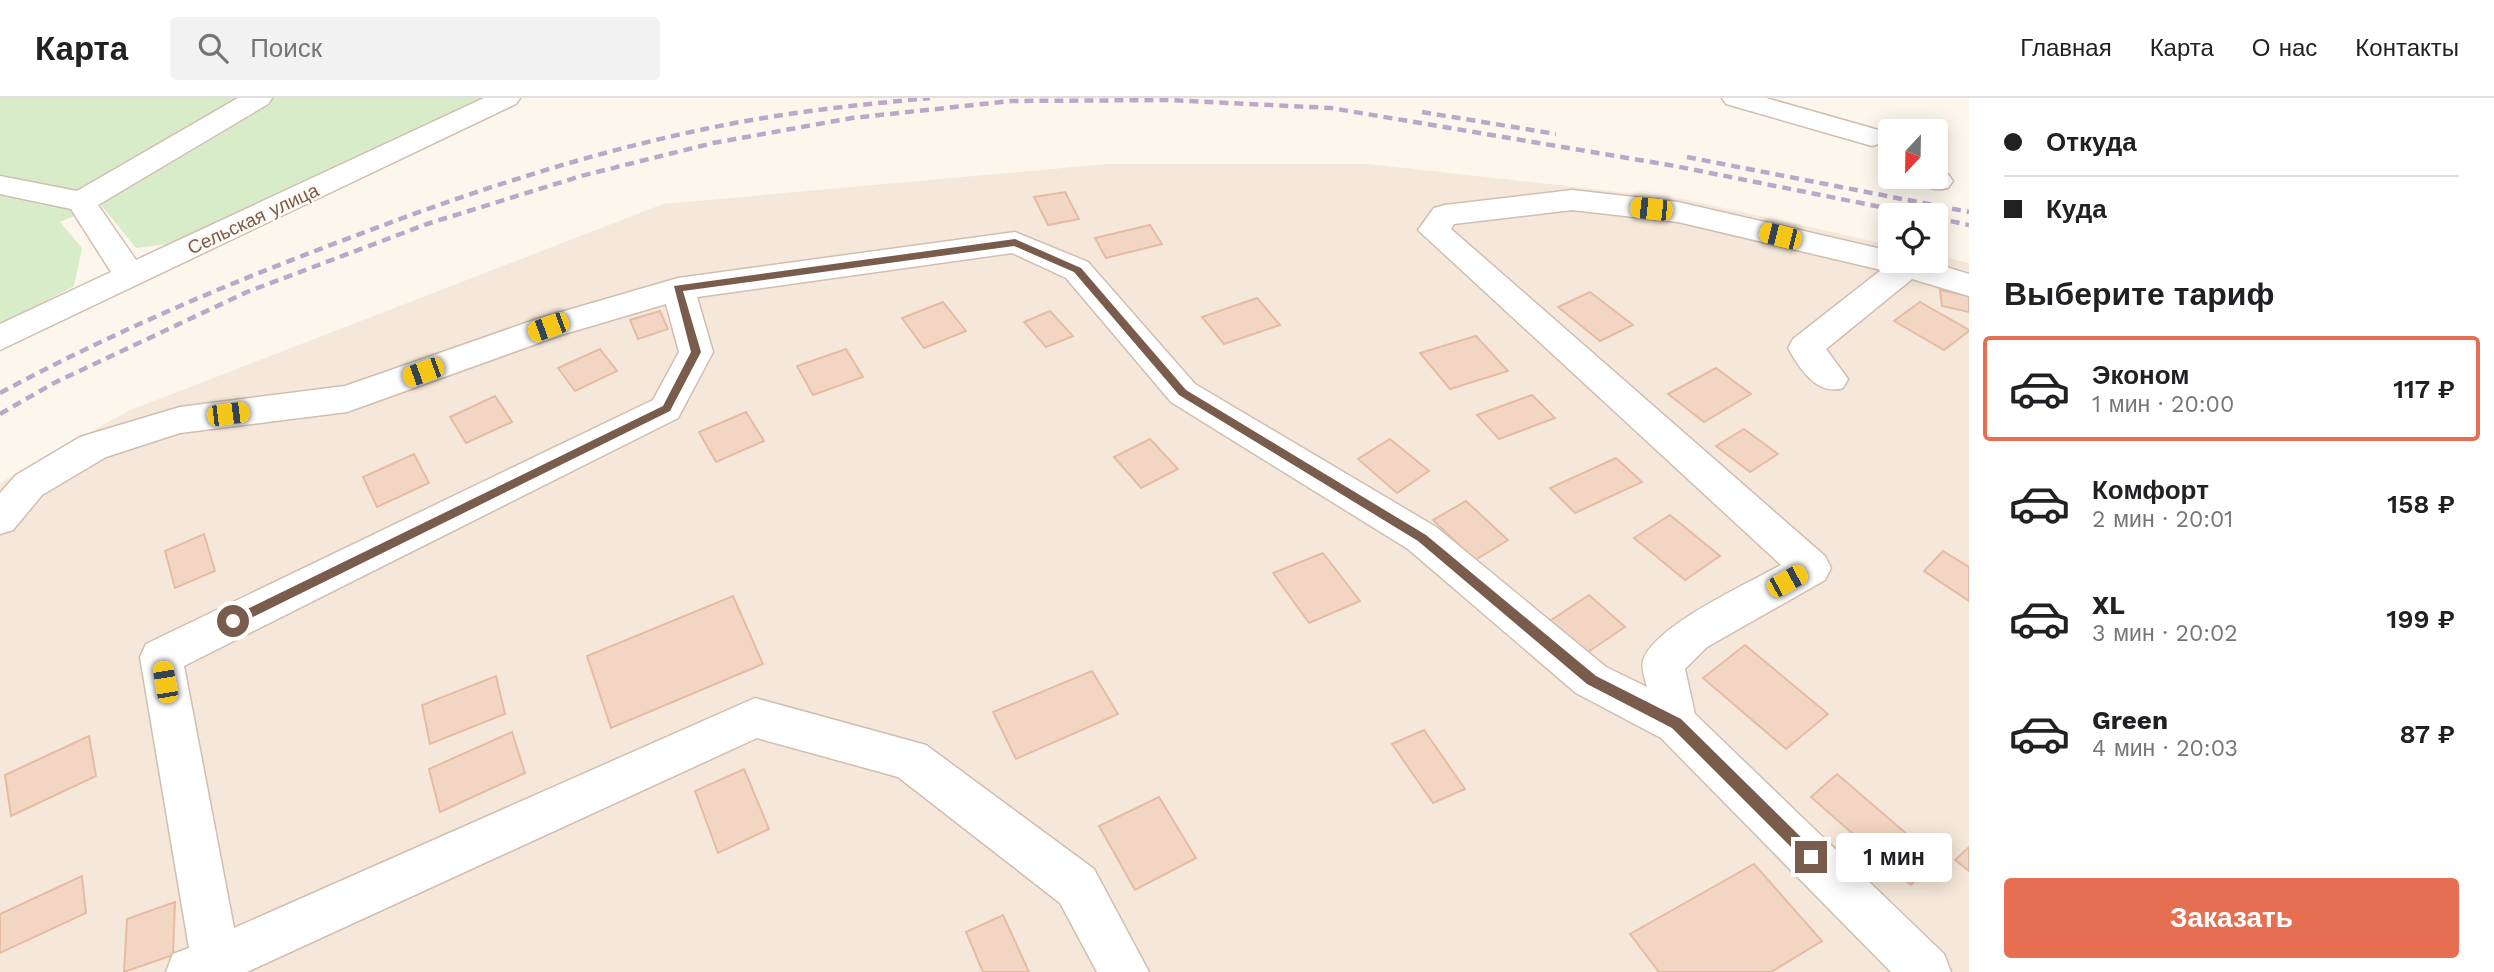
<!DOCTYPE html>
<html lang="ru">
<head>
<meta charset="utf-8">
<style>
	body { margin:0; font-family:"Work Sans",sans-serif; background:#f2f2f2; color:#202124; height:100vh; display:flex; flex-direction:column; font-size:26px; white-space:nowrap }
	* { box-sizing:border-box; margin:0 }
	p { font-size:23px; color:#757577 }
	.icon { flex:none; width:38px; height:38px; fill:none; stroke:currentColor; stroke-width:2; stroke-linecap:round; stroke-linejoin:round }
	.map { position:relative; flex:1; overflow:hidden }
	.panel { display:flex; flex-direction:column; background:#fff; width:525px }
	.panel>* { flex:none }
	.guide { display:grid; align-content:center; height:154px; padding:0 35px; background:#fff }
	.needle { width:46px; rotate:202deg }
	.buttons { position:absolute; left:1878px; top:21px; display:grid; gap:14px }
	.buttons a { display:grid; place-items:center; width:70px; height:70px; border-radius:7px; background:#fff; box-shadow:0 4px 18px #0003; font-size:35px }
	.end { position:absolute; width:32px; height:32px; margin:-16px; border:9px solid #7a5c4d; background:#fff; box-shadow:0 0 0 4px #fff }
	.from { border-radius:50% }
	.bubble { position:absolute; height:49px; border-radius:7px; background:#fff; box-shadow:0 4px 18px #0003; font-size:23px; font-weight:600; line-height:49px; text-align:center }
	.car { position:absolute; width:21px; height:42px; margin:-21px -10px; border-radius:9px; box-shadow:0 0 5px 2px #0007; background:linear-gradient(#f5c518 24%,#345 0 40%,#f5c518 0 76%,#345 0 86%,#f5c518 0) }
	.guide b { display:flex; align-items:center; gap:24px; height:66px; font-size:26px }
	.guide b+b { border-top:2px solid #e0e0e0 }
	.guide i { width:18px; height:18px; background:#202124 }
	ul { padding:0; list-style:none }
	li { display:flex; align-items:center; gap:21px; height:105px; margin:0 14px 10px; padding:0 21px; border:4px solid transparent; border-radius:7px }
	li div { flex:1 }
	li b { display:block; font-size:26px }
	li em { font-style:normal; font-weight:600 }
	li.on { border-color:#e76f51 }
	li>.icon { width:63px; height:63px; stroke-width:1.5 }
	h2 { padding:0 35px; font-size:32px; line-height:84px }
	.primary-button { display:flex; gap:14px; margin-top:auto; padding:14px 35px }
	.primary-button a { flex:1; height:80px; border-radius:7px; background:#e76f51; color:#fff; font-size:28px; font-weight:600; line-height:80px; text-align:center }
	header { display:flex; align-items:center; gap:42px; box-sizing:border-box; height:98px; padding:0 35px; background:#fff; border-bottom:2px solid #e0e0e0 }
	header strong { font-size:33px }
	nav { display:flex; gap:38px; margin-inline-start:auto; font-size:24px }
	.search { width:490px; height:63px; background:#f2f2f2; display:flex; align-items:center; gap:18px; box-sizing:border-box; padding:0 24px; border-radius:7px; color:#757577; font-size:26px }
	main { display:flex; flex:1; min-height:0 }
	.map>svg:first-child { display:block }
	.residential { fill:#f5e8da }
	.green { fill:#d8ecc9 }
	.building { fill:#f3d5c3; stroke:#e6bba3; stroke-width:2 }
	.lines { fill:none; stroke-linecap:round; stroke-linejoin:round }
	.minor-casing { stroke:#d1beb0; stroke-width:3 }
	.minor { fill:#fff; fill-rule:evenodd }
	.rail { stroke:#b9a8c9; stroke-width:4.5; stroke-dasharray:9 6; stroke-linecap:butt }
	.route { fill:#7a5c4d }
	.labels { text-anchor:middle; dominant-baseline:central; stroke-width:5; stroke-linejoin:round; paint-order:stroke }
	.far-street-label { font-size:19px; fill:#7a5c4d; stroke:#fffaf3 }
</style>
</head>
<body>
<header>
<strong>Карта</strong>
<div class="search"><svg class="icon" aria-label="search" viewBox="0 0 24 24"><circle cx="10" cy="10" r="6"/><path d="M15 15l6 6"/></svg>Поиск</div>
<nav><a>Главная</a><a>Карта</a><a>О нас</a><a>Контакты</a></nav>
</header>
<main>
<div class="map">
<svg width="1969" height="874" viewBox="0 0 1969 874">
	<rect width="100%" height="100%" fill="#fdf6ec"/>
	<polygon class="residential" points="1107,66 1369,66 1683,101 1890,147 1890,163 1936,163 1936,157 1969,165 1969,874 0,874 0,385 128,313 663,106"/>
	<polygon class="green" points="0,0 487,0 179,145 136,150 101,107 60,124 82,150 74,188 0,226"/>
	<g class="building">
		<polygon points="1065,94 1079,121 1048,127 1034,99"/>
		<polygon points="1150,127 1162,146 1106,160 1095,140"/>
		<polygon points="1940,192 1969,198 1969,214 1942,208"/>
		<polygon points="1590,194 1633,227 1600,243 1558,209"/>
		<polygon points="1257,200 1280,227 1224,246 1202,219"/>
		<polygon points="943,204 966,233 924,250 902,220"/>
		<polygon points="1920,204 1969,232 1969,233 1944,252 1894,223"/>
		<polygon points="660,213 668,231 638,241 630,222"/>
		<polygon points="1050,213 1073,238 1046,249 1024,224"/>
		<polygon points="1476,238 1508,273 1450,291 1420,255"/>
		<polygon points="600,251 617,273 575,293 558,270"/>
		<polygon points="846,251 863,279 813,297 797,268"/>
		<polygon points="1716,270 1751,296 1704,324 1668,296"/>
		<polygon points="1532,297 1555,320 1499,341 1477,317"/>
		<polygon points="495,298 512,324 466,345 450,319"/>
		<polygon points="746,314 764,343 716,364 699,334"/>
		<polygon points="1744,331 1778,356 1750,374 1716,348"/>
		<polygon points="1150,341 1178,371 1141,390 1114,359"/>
		<polygon points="1390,341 1429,373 1397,395 1358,361"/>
		<polygon points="414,356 429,385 377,409 363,379"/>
		<polygon points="1616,360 1642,384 1575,415 1550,390"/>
		<polygon points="1466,403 1508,442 1475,462 1433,422"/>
		<polygon points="1670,417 1720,458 1685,482 1634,440"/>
		<polygon points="204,436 215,473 175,490 165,453"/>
		<polygon points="1943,453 1969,469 1969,503 1924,473"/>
		<polygon points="1323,455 1360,503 1309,525 1273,475"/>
		<polygon points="1589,497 1625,529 1585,556 1550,523"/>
		<polygon points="733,498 763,566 611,630 587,558"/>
		<polygon points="1745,547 1828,616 1786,651 1703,580"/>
		<polygon points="1092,573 1118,616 1016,661 993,614"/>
		<polygon points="496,578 505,616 430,646 422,607"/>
		<polygon points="1424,632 1465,691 1433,705 1392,646"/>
		<polygon points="512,634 525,675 440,714 429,671"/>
		<polygon points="89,638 96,678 11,718 5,677"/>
		<polygon points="744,671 769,731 718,755 695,693"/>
		<polygon points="1837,676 1937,762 1911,787 1811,699"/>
		<polygon points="1159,699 1196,760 1135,792 1099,728"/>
		<polygon points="1969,749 1969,773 1955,762"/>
		<polygon points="1754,766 1822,843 1771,874 1659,874 1630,836"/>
		<polygon points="82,778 86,815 0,855 0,816"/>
		<polygon points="175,804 173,857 124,874 127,821"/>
		<polygon points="1003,817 1029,874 983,874 966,834"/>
	</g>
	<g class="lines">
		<defs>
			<g id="minor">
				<polygon points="238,0 272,0 268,6 98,107 136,162 484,0 520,0 516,6 0,252 0,226 111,174 71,111 0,96 0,78 77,93"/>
				<polygon points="1722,0 1766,0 1882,33 1886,39 1882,45 1872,48 1726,6"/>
				<path d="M1936 71 1948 76 1953 83 1948 90C1935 93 1925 91 1917 79H1936Z"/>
				<path d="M1572 92 1678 104 1890 153V163H1926L1969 176V198L1912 181 1826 251 1848 281 1843 290C1817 298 1800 271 1788 250L1793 241 1881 172 1678 124 1572 112 1454 126 1451 131 1825 458 1831 470 1825 482 1707 549 1685 571 1695 616 1944 856 1951 874H1891L1661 640 1576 595 1408 451 1171 304 1066 180 1012 155 697 199 713 254 678 320 184 568 234 830 755 600 926 647 1094 771 1149 874H1097L1060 805 898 679 757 640 247 874H166L173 856 189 850 140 559 146 546 653 302 679 254 666 206 561 237 347 314 180 335 106 359 42 397 13 432 0 436V395L16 377 80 339 93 335 180 309 345 288 537 221 678 180 1015 134 1088 164 1195 286 1436 429 1606 569 1647 589C1645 582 1641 570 1643 563 1653 528 1749 485 1781 467L1418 132 1434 110 1445 107Z"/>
			</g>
		</defs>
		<use href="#minor" class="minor-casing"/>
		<use href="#minor" class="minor"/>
		<g class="rail">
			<polyline points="1422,14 1556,36"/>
			<polyline points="1687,59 1969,114"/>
			<polyline points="1936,120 1969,127"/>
			<path d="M0 295C113 234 231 184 352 139 467 95 585 56 705 31 779 15 855 7 930 0"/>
			<polyline points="0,316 54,285 247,194 427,126 581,78 713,45 852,20 1011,3 1169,2 1331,10 1675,68 1921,117"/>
		</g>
	</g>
	<polygon class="route" points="1015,141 1081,170 1186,292 1426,437 1596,578 1681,621 1816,754 1816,764 1806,764 1672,630 1587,586 1418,443 1179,297 1074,174 1014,148 683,193 701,254 670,313 237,527 229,527 229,520 663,308 691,254 674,188"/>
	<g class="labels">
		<g class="far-street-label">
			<text transform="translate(253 121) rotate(-25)">Сельская улица</text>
		</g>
	</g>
</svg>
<div class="buttons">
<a><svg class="needle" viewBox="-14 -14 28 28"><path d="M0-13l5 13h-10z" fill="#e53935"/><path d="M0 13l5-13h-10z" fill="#757577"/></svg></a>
<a><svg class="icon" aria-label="locate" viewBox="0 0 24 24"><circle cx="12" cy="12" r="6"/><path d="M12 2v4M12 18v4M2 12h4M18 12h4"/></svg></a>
</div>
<i class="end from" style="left:233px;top:523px"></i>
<i class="end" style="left:1811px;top:759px"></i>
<div class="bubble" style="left:1836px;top:735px;width:116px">1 мин</div>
<i class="car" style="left:1651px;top:111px;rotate:276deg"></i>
<i class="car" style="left:1780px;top:138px;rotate:284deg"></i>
<i class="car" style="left:548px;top:229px;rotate:250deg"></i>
<i class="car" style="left:423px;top:274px;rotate:250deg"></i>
<i class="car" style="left:228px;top:316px;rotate:83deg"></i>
<i class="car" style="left:1787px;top:483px;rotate:61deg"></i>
<i class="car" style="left:165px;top:584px;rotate:350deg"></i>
</div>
<section class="panel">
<div class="guide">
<b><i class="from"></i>Откуда</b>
<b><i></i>Куда</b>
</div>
<h2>Выберите тариф</h2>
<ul>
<li class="on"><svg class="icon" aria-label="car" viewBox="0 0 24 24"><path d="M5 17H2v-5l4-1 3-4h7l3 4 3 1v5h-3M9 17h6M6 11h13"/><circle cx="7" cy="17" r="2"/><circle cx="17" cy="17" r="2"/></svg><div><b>Эконом</b><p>1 мин · 20:00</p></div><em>117 ₽</em></li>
<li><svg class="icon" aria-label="car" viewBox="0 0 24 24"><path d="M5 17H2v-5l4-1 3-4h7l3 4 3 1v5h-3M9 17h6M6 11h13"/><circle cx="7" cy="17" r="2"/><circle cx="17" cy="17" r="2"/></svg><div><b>Комфорт</b><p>2 мин · 20:01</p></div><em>158 ₽</em></li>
<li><svg class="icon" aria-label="car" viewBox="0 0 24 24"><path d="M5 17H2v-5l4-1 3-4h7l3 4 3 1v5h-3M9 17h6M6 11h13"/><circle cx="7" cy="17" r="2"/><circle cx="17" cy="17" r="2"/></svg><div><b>XL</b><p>3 мин · 20:02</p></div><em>199 ₽</em></li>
<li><svg class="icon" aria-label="car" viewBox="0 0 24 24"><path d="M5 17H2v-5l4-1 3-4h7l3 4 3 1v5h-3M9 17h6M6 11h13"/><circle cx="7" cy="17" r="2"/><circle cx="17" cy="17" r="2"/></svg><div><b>Green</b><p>4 мин · 20:03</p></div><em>87 ₽</em></li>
</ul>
<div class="primary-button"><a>Заказать</a></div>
</section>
</main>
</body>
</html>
